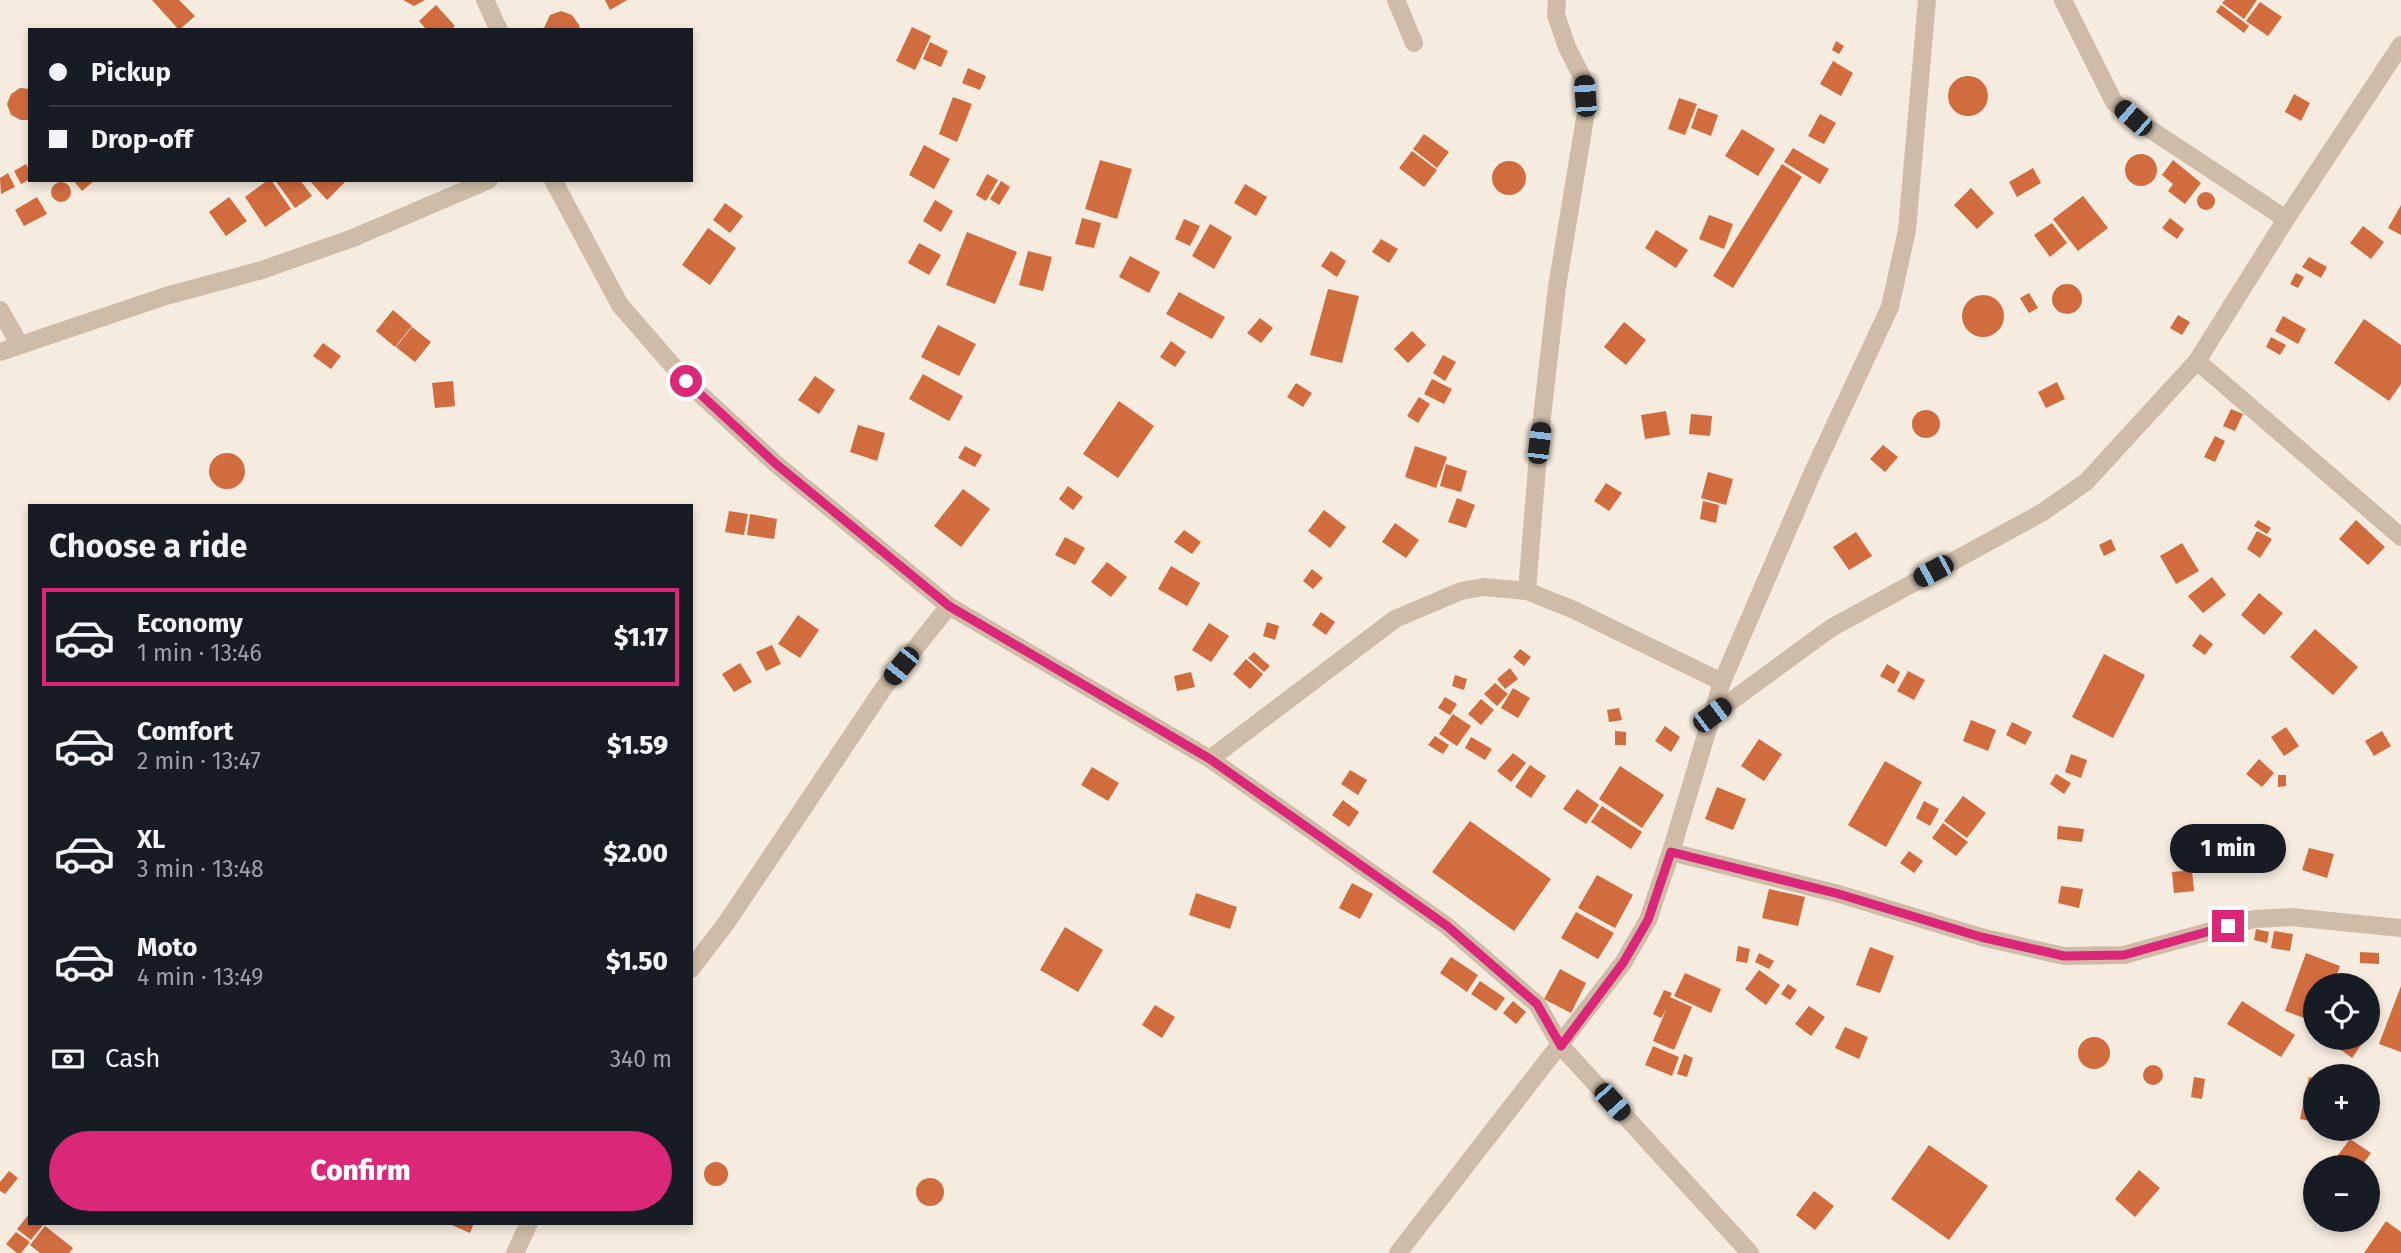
<!DOCTYPE html>
<html lang="en">
<head>
<meta charset="utf-8">
<style>
	body { margin:0; font-family:"Fira Sans",sans-serif; background:#242831; color:#f1f3f6; height:100vh; display:flex; flex-direction:column; font-size:26px; white-space:nowrap }
	* { box-sizing:border-box; margin:0 }
	p { font-size:23px; color:#9ea1a6 }
	.icon { flex:none; width:38px; height:38px; fill:none; stroke:currentColor; stroke-width:2; stroke-linecap:round; stroke-linejoin:round }
	.map { position:relative; flex:1; overflow:hidden }
	.details { position:absolute; left:28px; top:504px; width:665px; height:721px; display:flex; flex-direction:column; background:#171b24; border-radius:0px; box-shadow:0 4px 10px #0003 }
	.details>* { flex:none }
	.banner { position:absolute; left:28px; top:28px; width:665px; height:154px; border-radius:0px; box-shadow:0 4px 10px #0003; display:grid; align-content:center; height:154px; padding:0 21px; background:#171b24 }
	.fabs { position:absolute; left:2303px; top:973px; display:grid; gap:14px }
	.fabs a { display:grid; place-items:center; width:77px; height:77px; border-radius:50%; background:#171b24; box-shadow:0 4px 10px #0003; font-size:35px }
	.end { position:absolute; width:32px; height:32px; margin:-16px; border:9px solid #db2777; background:#fff; box-shadow:0 0 0 4px #fff }
	.from { border-radius:50% }
	.bubble { position:absolute; height:49px; border-radius:24px; background:#171b24; box-shadow:0 4px 10px #0003; font-size:23px; font-weight:800; line-height:49px; text-align:center }
	.car { position:absolute; width:21px; height:42px; margin:-21px -10px; border-radius:9px; box-shadow:0 0 5px 2px #0007; background:linear-gradient(#222 24%,#8ab4d8 0 40%,#222 0 76%,#8ab4d8 0 86%,#222 0) }
	.banner b { display:flex; align-items:center; gap:24px; height:66px; font-size:26px }
	.banner b+b { border-top:2px solid #363941 }
	.banner i { width:18px; height:18px; background:#f1f3f6 }
	ul { padding:0; list-style:none }
	li { display:flex; align-items:center; gap:21px; height:98px; margin:0 14px 10px; padding:0 7px; border:4px solid transparent; border-radius:0px }
	li div { flex:1 }
	li b { display:block; font-size:26px }
	li em { font-style:normal; font-weight:800 }
	li.current { border-color:#db2777 }
	li>.icon { width:63px; height:63px; stroke-width:1.5 }
	h2 { padding:0 21px; font-size:32px; line-height:84px }
	.pay { display:flex; align-items:center; gap:18px; height:77px; padding:0 21px; font-size:26px }
	.pay p { margin-inline-start:auto }
	.button { display:flex; gap:14px; margin-top:auto; padding:14px 21px }
	.button a { flex:1; height:80px; border-radius:42px; background:#db2777; color:#fff; font-size:28px; font-weight:800; line-height:80px; text-align:center }
	.map>svg:first-child { display:block }
	.building { fill:#d16c3f }
	.lines { fill:none; stroke-linecap:round; stroke-linejoin:round }
	.minor { stroke:#cfbca8; stroke-width:18 }
	.route { stroke:#db2777; stroke-width:9 }
</style>
</head>
<body>
<div class="map">
<svg width="2401" height="1253" viewBox="0 0 2401 1253">
	<rect width="100%" height="100%" fill="#f5ebde"/>
	<g class="building">
		<polygon points="152,0 179,0 195,16 179,30"/>
		<polygon points="403,0 425,0 414,6"/>
		<polygon points="605,0 627,0 610,10"/>
		<polygon points="2225,0 2257,0 2244,19 2222,3"/>
		<polygon points="2260,2 2282,17 2268,36 2246,21"/>
		<polygon points="436,5 455,26 451,30 427,30 419,21"/>
		<polygon points="2221,5 2249,26 2244,33 2216,12"/>
		<polygon points="561,11 572,15 579,25 580,30 543,30 550,15"/>
		<polygon points="912,27 931,36 915,70 896,61"/>
		<polygon points="1836,41 1844,46 1839,54 1832,50"/>
		<polygon points="930,42 948,51 941,67 923,59"/>
		<polygon points="1833,61 1853,73 1841,96 1820,84"/>
		<polygon points="968,68 986,76 980,90 962,83"/>
		<circle cx="1968" cy="96" r="20"/>
		<polygon points="20,88 30,89 30,119 27,120 21,120 11,115 7,104 11,94"/>
		<polygon points="2294,94 2310,103 2301,121 2285,112"/>
		<polygon points="953,97 972,104 957,142 939,134"/>
		<polygon points="1679,98 1697,104 1685,135 1668,129"/>
		<polygon points="1698,108 1718,115 1711,136 1691,128"/>
		<polygon points="1820,114 1836,123 1824,144 1808,136"/>
		<polygon points="1742,129 1775,149 1758,176 1725,156"/>
		<polygon points="1424,134 1449,152 1437,168 1413,149"/>
		<polygon points="924,145 950,159 934,189 909,175"/>
		<polygon points="1793,148 1829,169 1820,184 1784,162"/>
		<polygon points="1412,151 1437,170 1424,187 1399,168"/>
		<circle cx="2141" cy="170" r="16"/>
		<polygon points="1100,160 1132,169 1117,219 1085,209"/>
		<polygon points="2173,160 2201,183 2185,204 2168,191 2173,184 2162,175"/>
		<circle cx="1509" cy="178" r="17"/>
		<polygon points="26,164 30,171 30,179 21,184 14,171"/>
		<polygon points="1782,164 1802,177 1733,288 1713,276"/>
		<polygon points="2033,168 2041,183 2017,197 2009,182"/>
		<polygon points="8,173 15,187 1,194 0,178"/>
		<polygon points="987,174 998,180 986,201 976,195"/>
		<polygon points="73,180 95,180 82,191"/>
		<polygon points="268,180 271,180 291,209 265,227 245,197"/>
		<polygon points="275,180 300,180 312,196 295,208"/>
		<polygon points="309,180 347,180 327,200"/>
		<polygon points="1001,181 1010,187 999,205 990,199"/>
		<circle cx="61" cy="192" r="10"/>
		<polygon points="1245,184 1267,197 1256,216 1234,203"/>
		<polygon points="1971,188 1994,213 1977,229 1954,205"/>
		<circle cx="2206" cy="201" r="9"/>
		<polygon points="2083,196 2108,228 2078,251 2053,219"/>
		<polygon points="37,197 47,214 24,226 15,210"/>
		<polygon points="229,197 247,221 226,236 209,212"/>
		<polygon points="935,200 953,211 941,232 923,221"/>
		<polygon points="725,203 743,216 730,233 713,220"/>
		<polygon points="2401,205 2401,235 2388,228"/>
		<polygon points="1709,215 1733,224 1724,249 1699,239"/>
		<polygon points="1082,218 1101,223 1094,248 1075,244"/>
		<polygon points="2170,218 2184,229 2177,239 2162,228"/>
		<polygon points="1184,219 1200,226 1190,246 1175,239"/>
		<polygon points="2052,223 2067,243 2050,257 2034,235"/>
		<polygon points="1210,224 1232,237 1214,269 1192,256"/>
		<polygon points="2363,226 2384,242 2371,259 2350,243"/>
		<polygon points="708,228 736,248 710,285 682,265"/>
		<polygon points="1656,230 1688,250 1676,268 1645,248"/>
		<polygon points="967,232 1017,252 995,304 946,285"/>
		<polygon points="1381,239 1398,249 1389,263 1372,252"/>
		<polygon points="919,243 941,255 929,275 908,263"/>
		<polygon points="1028,251 1052,257 1043,291 1019,285"/>
		<polygon points="1331,251 1346,261 1337,277 1321,266"/>
		<polygon points="1130,256 1160,272 1149,293 1119,277"/>
		<polygon points="2309,257 2327,267 2321,278 2302,267"/>
		<polygon points="2296,273 2304,277 2298,288 2290,284"/>
		<circle cx="2067" cy="299" r="15"/>
		<polygon points="1328,289 1359,296 1342,363 1310,355"/>
		<polygon points="1179,292 1225,317 1212,339 1166,314"/>
		<polygon points="2029,293 2038,308 2029,313 2020,298"/>
		<circle cx="1983" cy="316" r="21"/>
		<polygon points="393,310 412,326 395,347 376,331"/>
		<polygon points="2178,315 2190,322 2182,335 2170,328"/>
		<polygon points="2283,316 2306,329 2298,344 2275,331"/>
		<polygon points="1260,318 1273,328 1261,343 1247,333"/>
		<polygon points="2364,319 2401,345 2401,384 2389,401 2334,363"/>
		<polygon points="1624,322 1646,340 1626,365 1604,347"/>
		<polygon points="938,325 976,344 959,376 921,357"/>
		<polygon points="412,327 431,342 415,362 396,347"/>
		<polygon points="1412,331 1426,345 1408,363 1394,349"/>
		<polygon points="2271,337 2286,345 2280,355 2266,347"/>
		<polygon points="1171,341 1186,352 1175,367 1160,357"/>
		<polygon points="323,343 341,356 331,369 313,356"/>
		<polygon points="1443,355 1456,362 1445,381 1433,373"/>
		<polygon points="923,374 963,396 949,421 909,399"/>
		<polygon points="815,376 835,390 819,414 798,400"/>
		<polygon points="1432,379 1452,389 1444,404 1424,394"/>
		<polygon points="453,381 455,406 435,408 432,383"/>
		<polygon points="2057,382 2065,399 2046,408 2038,392"/>
		<polygon points="1296,383 1312,393 1303,407 1287,397"/>
		<polygon points="1419,397 1430,404 1418,423 1407,416"/>
		<polygon points="1119,401 1154,426 1118,478 1083,454"/>
		<polygon points="2231,409 2243,414 2235,431 2223,426"/>
		<circle cx="1926" cy="424" r="14"/>
		<polygon points="1666,411 1670,435 1645,439 1641,415"/>
		<polygon points="1691,414 1712,416 1710,436 1689,434"/>
		<polygon points="858,425 885,433 877,461 850,452"/>
		<polygon points="2215,436 2225,441 2215,462 2204,457"/>
		<polygon points="1883,445 1898,457 1885,472 1870,459"/>
		<polygon points="965,446 982,455 975,467 958,458"/>
		<polygon points="1415,446 1447,457 1436,488 1405,477"/>
		<circle cx="227" cy="471" r="18"/>
		<polygon points="1446,464 1467,471 1461,492 1440,486"/>
		<polygon points="1708,472 1733,479 1726,505 1701,498"/>
		<polygon points="1606,483 1622,493 1609,511 1594,501"/>
		<polygon points="1068,486 1083,497 1073,510 1059,499"/>
		<polygon points="963,489 990,509 961,547 934,526"/>
		<polygon points="1457,498 1475,505 1466,528 1448,522"/>
		<polygon points="1703,501 1719,505 1716,523 1700,519"/>
		<polygon points="1324,510 1346,527 1330,548 1308,531"/>
		<polygon points="729,511 748,514 744,535 725,532"/>
		<polygon points="750,514 777,519 774,539 747,535"/>
		<polygon points="2258,520 2271,528 2267,534 2254,526"/>
		<polygon points="2356,520 2385,547 2368,565 2339,539"/>
		<polygon points="1395,523 1419,540 1406,558 1382,542"/>
		<polygon points="1184,530 1201,542 1192,554 1174,542"/>
		<polygon points="2257,531 2272,539 2260,558 2247,549"/>
		<polygon points="1856,532 1872,556 1849,570 1833,547"/>
		<polygon points="1065,537 1085,548 1075,565 1055,555"/>
		<polygon points="2111,539 2116,550 2104,556 2099,545"/>
		<polygon points="2182,543 2199,571 2176,584 2160,556"/>
		<polygon points="1107,562 1127,577 1111,597 1091,582"/>
		<polygon points="1171,566 1200,583 1187,606 1158,589"/>
		<polygon points="1312,569 1323,578 1313,589 1303,581"/>
		<polygon points="2212,577 2226,595 2203,613 2188,596"/>
		<polygon points="2259,593 2283,613 2264,635 2241,615"/>
		<polygon points="1321,612 1335,622 1326,635 1312,625"/>
		<polygon points="798,615 819,630 800,658 778,644"/>
		<polygon points="1267,622 1279,626 1275,640 1263,636"/>
		<polygon points="1209,623 1229,636 1211,662 1192,650"/>
		<polygon points="2315,629 2358,667 2333,695 2290,657"/>
		<polygon points="2200,634 2213,644 2205,655 2192,646"/>
		<polygon points="772,645 781,664 766,671 756,652"/>
		<polygon points="1520,649 1531,657 1524,666 1513,657"/>
		<polygon points="1254,652 1270,666 1264,672 1248,658"/>
		<polygon points="2104,654 2145,675 2113,738 2072,717"/>
		<polygon points="1246,659 1263,674 1250,689 1233,674"/>
		<polygon points="740,663 752,682 734,692 722,674"/>
		<polygon points="1887,664 1900,672 1894,684 1880,676"/>
		<polygon points="1510,668 1518,679 1505,689 1497,679"/>
		<polygon points="1908,671 1925,680 1914,700 1897,691"/>
		<polygon points="1191,672 1195,687 1177,691 1174,676"/>
		<polygon points="1455,675 1467,679 1464,690 1452,686"/>
		<polygon points="1495,683 1508,694 1497,706 1484,694"/>
		<polygon points="1513,688 1530,698 1518,718 1501,708"/>
		<polygon points="1445,697 1457,704 1450,715 1438,708"/>
		<polygon points="1481,699 1494,710 1481,725 1468,714"/>
		<polygon points="1619,708 1622,720 1609,722 1607,710"/>
		<polygon points="1453,714 1471,726 1457,746 1439,734"/>
		<polygon points="1971,720 1996,730 1988,751 1963,741"/>
		<polygon points="2012,722 2032,732 2025,745 2006,735"/>
		<polygon points="1665,726 1680,737 1671,752 1655,741"/>
		<polygon points="2286,727 2299,746 2284,756 2271,737"/>
		<polygon points="1615,731 1626,732 1626,745 1615,745"/>
		<polygon points="2382,731 2391,746 2374,756 2365,741"/>
		<polygon points="1435,736 1449,745 1443,754 1428,745"/>
		<polygon points="1471,737 1492,749 1485,760 1465,748"/>
		<polygon points="1759,739 1782,754 1764,781 1741,766"/>
		<polygon points="1513,753 1526,763 1511,782 1497,771"/>
		<polygon points="2071,754 2087,760 2081,778 2065,772"/>
		<polygon points="2259,759 2274,773 2262,787 2246,774"/>
		<polygon points="1885,761 1922,782 1886,847 1848,825"/>
		<polygon points="1530,765 1546,776 1531,798 1515,787"/>
		<polygon points="1620,766 1664,795 1642,828 1599,799"/>
		<polygon points="1092,767 1119,783 1108,801 1081,785"/>
		<polygon points="1350,770 1367,780 1358,795 1341,784"/>
		<polygon points="2056,774 2071,783 2064,794 2050,784"/>
		<polygon points="2278,775 2286,775 2286,786 2278,787"/>
		<polygon points="1717,787 1746,799 1733,830 1705,819"/>
		<polygon points="1577,789 1599,805 1586,824 1563,809"/>
		<polygon points="1963,796 1986,813 1967,838 1944,821"/>
		<polygon points="1343,800 1359,812 1349,827 1332,815"/>
		<polygon points="1924,801 1939,809 1930,826 1916,818"/>
		<polygon points="1602,806 1642,832 1631,849 1591,822"/>
		<polygon points="1470,821 1551,879 1514,931 1432,872"/>
		<polygon points="1943,823 1968,842 1956,856 1932,838"/>
		<polygon points="2058,826 2084,829 2082,842 2057,839"/>
		<polygon points="2309,848 2334,854 2327,878 2302,870"/>
		<polygon points="1909,851 1923,861 1914,873 1900,863"/>
		<polygon points="2192,870 2194,891 2174,893 2172,872"/>
		<polygon points="1597,875 1633,895 1615,928 1578,908"/>
		<polygon points="1352,883 1373,894 1360,919 1339,908"/>
		<polygon points="2061,886 2083,889 2079,908 2058,903"/>
		<polygon points="1769,889 1805,897 1798,926 1762,918"/>
		<polygon points="1196,893 1237,907 1230,929 1189,915"/>
		<polygon points="1576,912 1614,933 1598,959 1561,938"/>
		<polygon points="1065,927 1103,950 1078,992 1040,970"/>
		<polygon points="2256,929 2269,932 2267,943 2254,940"/>
		<polygon points="2274,931 2293,934 2290,951 2271,948"/>
		<polygon points="1738,946 1750,949 1747,963 1736,961"/>
		<polygon points="1870,947 1894,956 1880,993 1856,985"/>
		<polygon points="2360,952 2379,953 2379,964 2360,963"/>
		<polygon points="1759,953 1774,961 1769,969 1755,962"/>
		<polygon points="2306,953 2340,966 2333,985 2315,985 2315,1022 2285,1011"/>
		<polygon points="1451,957 1478,975 1467,992 1440,973"/>
		<polygon points="1560,969 1586,983 1571,1013 1544,999"/>
		<polygon points="1759,970 1780,985 1766,1005 1745,989"/>
		<polygon points="1685,973 1721,989 1711,1013 1674,996"/>
		<polygon points="1480,981 1505,998 1496,1011 1471,994"/>
		<polygon points="1788,984 1797,990 1790,1000 1781,994"/>
		<polygon points="2401,986 2401,1052 2379,1044"/>
		<polygon points="1664,990 1672,993 1670,997 1692,1007 1674,1050 1653,1041 1666,1010 1661,1018 1653,1014"/>
		<polygon points="1513,1001 1526,1012 1516,1024 1503,1013"/>
		<polygon points="2242,1001 2295,1035 2281,1057 2227,1024"/>
		<polygon points="1155,1005 1175,1017 1162,1038 1142,1025"/>
		<polygon points="1809,1006 1825,1017 1811,1036 1795,1024"/>
		<polygon points="1845,1027 1868,1037 1859,1059 1835,1048"/>
		<circle cx="2094" cy="1053" r="16"/>
		<polygon points="2337,1038 2366,1038 2352,1058 2333,1044"/>
		<polygon points="1653,1046 1679,1057 1672,1076 1645,1065"/>
		<polygon points="1684,1054 1693,1058 1687,1077 1677,1074"/>
		<circle cx="2153" cy="1075" r="10"/>
		<polygon points="2194,1077 2205,1079 2202,1099 2191,1097"/>
		<polygon points="2309,1077 2315,1078 2315,1122 2300,1119"/>
		<polygon points="2350,1139 2371,1153 2361,1167 2329,1167"/>
		<polygon points="1929,1145 1988,1186 1949,1240 1891,1199"/>
		<circle cx="716" cy="1174" r="12"/>
		<polygon points="2139,1170 2160,1188 2135,1217 2115,1199"/>
		<polygon points="9,1171 18,1178 5,1194 0,1191 0,1182"/>
		<circle cx="930" cy="1192" r="14"/>
		<polygon points="1814,1191 1834,1206 1815,1230 1796,1215"/>
		<polygon points="30,1213 30,1223 43,1225 31,1240 17,1229"/>
		<polygon points="2386,1221 2401,1232 2401,1253 2364,1253"/>
		<polygon points="447,1223 474,1223 470,1233"/>
		<polygon points="45,1226 73,1248 69,1253 40,1253 30,1245"/>
		<polygon points="16,1232 30,1242 21,1253 17,1253 6,1244"/>
	</g>
	<g class="lines">
		<g class="minor">
			<polyline points="485,0 499,30"/>
			<polyline points="1396,0 1414,43"/>
			<polyline points="2063,0 2114,102 2133,118 2286,219"/>
			<polyline points="553,180 620,305 686,381 776,464 949,606 1210,759 1447,926 1537,1004 1561,1046 1750,1253"/>
			<polyline points="0,310 20,345"/>
			<polyline points="0,352 166,296 262,270 353,238 489,180"/>
			<polyline points="2197,361 2401,537"/>
			<polyline points="1527,591 1539,443 1557,287 1586,112 1583,79 1567,47 1556,15 1557,0"/>
			<polyline points="1712,715 1831,628 2043,512 2086,482 2197,361 2286,219 2401,45"/>
			<polyline points="1210,759 1395,619 1461,591 1484,587 1527,591 1574,610 1722,682"/>
			<polyline points="1671,852 1839,894 1981,937 2064,956 2124,955 2254,919 2291,917 2401,928"/>
			<polyline points="691,969 727,922 885,686 949,606"/>
			<polyline points="515,1253 529,1223"/>
			<polyline points="1398,1253 1623,963 1648,920 1671,852 1722,682 1812,474 1890,307 1907,230 1927,0"/>
		</g>
	</g>
	<g class="lines">
		<polyline class="route" points="686,381 776,464 949,606 1210,759 1447,926 1537,1004 1561,1046 1623,963 1648,920 1671,852 1839,894 1981,937 2064,956 2124,955 2228,926"/>
	</g>
</svg>
<div class="fabs">
<a><svg class="icon" aria-label="locate" viewBox="0 0 24 24"><circle cx="12" cy="12" r="6"/><path d="M12 2v4M12 18v4M2 12h4M18 12h4"/></svg></a>
<a>+</a>
<a>−</a>
</div>
<i class="end from" style="left:686px;top:381px"></i>
<i class="end" style="left:2228px;top:926px"></i>
<div class="bubble" style="left:2170px;top:824px;width:116px">1 min</div>
<i class="car" style="left:1585px;top:96px;rotate:356deg"></i>
<i class="car" style="left:2133px;top:118px;rotate:311deg"></i>
<i class="car" style="left:1539px;top:443px;rotate:7deg"></i>
<i class="car" style="left:1933px;top:571px;rotate:242deg"></i>
<i class="car" style="left:901px;top:666px;rotate:219deg"></i>
<i class="car" style="left:1712px;top:715px;rotate:53deg"></i>
<i class="car" style="left:1612px;top:1102px;rotate:138deg"></i>
<div class="banner">
<b><i class="from"></i>Pickup</b>
<b><i></i>Drop-off</b>
</div>
<section class="details">
<h2>Choose a ride</h2>
<ul>
<li class="current"><svg class="icon" aria-label="car" viewBox="0 0 24 24"><path d="M5 17H2v-5l4-1 3-4h7l3 4 3 1v5h-3M9 17h6M6 11h13"/><circle cx="7" cy="17" r="2"/><circle cx="17" cy="17" r="2"/></svg><div><b>Economy</b><p>1 min · 13:46</p></div><em>$1.17</em></li>
<li><svg class="icon" aria-label="car" viewBox="0 0 24 24"><path d="M5 17H2v-5l4-1 3-4h7l3 4 3 1v5h-3M9 17h6M6 11h13"/><circle cx="7" cy="17" r="2"/><circle cx="17" cy="17" r="2"/></svg><div><b>Comfort</b><p>2 min · 13:47</p></div><em>$1.59</em></li>
<li><svg class="icon" aria-label="car" viewBox="0 0 24 24"><path d="M5 17H2v-5l4-1 3-4h7l3 4 3 1v5h-3M9 17h6M6 11h13"/><circle cx="7" cy="17" r="2"/><circle cx="17" cy="17" r="2"/></svg><div><b>XL</b><p>3 min · 13:48</p></div><em>$2.00</em></li>
<li><svg class="icon" aria-label="car" viewBox="0 0 24 24"><path d="M5 17H2v-5l4-1 3-4h7l3 4 3 1v5h-3M9 17h6M6 11h13"/><circle cx="7" cy="17" r="2"/><circle cx="17" cy="17" r="2"/></svg><div><b>Moto</b><p>4 min · 13:49</p></div><em>$1.50</em></li>
</ul>
<div class="pay"><svg class="icon" aria-label="cash" viewBox="0 0 24 24"><path d="M3 7h18v10H3z"/><circle cx="12" cy="12" r="2"/></svg>Cash<p>340 m</p></div>
<div class="button"><a>Confirm</a></div>
</section>
</div>
</body>
</html>
